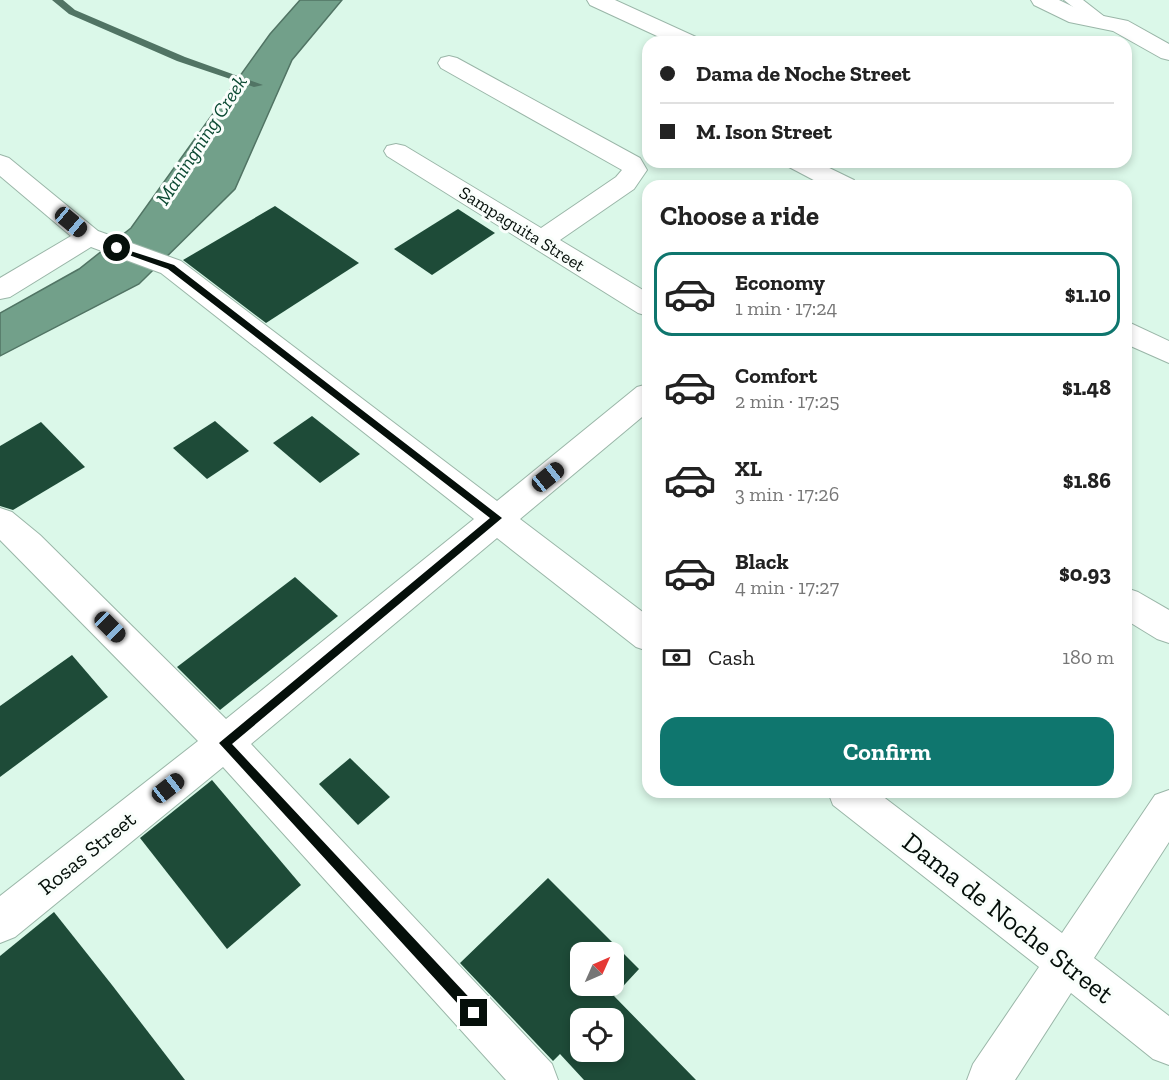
<!DOCTYPE html>
<html lang="en">
<head>
<meta charset="utf-8">
<style>
	body { margin:0; font-family:"Zilla Slab",serif; background:#f6f6f6; color:#222; height:100vh; display:flex; flex-direction:column; font-size:22px; white-space:nowrap }
	* { box-sizing:border-box; margin:0 }
	p { font-size:20px; color:#767676 }
	.icon { flex:none; width:33px; height:33px; fill:none; stroke:currentColor; stroke-width:2; stroke-linecap:round; stroke-linejoin:round }
	.map { position:relative; flex:1; overflow:hidden }
	.panel { position:absolute; left:642px; top:180px; width:490px; height:618px; display:flex; flex-direction:column; background:#fff; border-radius:18px; box-shadow:0 3px 9px #0003 }
	.panel>* { flex:none }
	.top-card { position:absolute; left:642px; top:36px; width:490px; height:132px; border-radius:18px; box-shadow:0 3px 9px #0003; display:grid; align-content:center; height:132px; padding:0 18px; background:#fff }
	.needle { width:39px; rotate:45deg }
	.buttons { position:absolute; left:570px; top:942px; display:grid; gap:12px }
	.buttons a { display:grid; place-items:center; width:54px; height:54px; border-radius:12px; background:#fff; box-shadow:0 3px 9px #0003; font-size:30px }
	.end { position:absolute; width:27px; height:27px; margin:-14px; border:8px solid #050f0a; background:#fff; box-shadow:0 0 0 3px #fff }
	.from { border-radius:50% }
	.car { position:absolute; width:18px; height:36px; margin:-18px -9px; border-radius:8px; box-shadow:0 0 4px 2px #0007; background:linear-gradient(#222 24%,#8ab4d8 0 40%,#222 0 76%,#8ab4d8 0 86%,#222 0) }
	.top-card b { display:flex; align-items:center; gap:21px; height:57px; font-size:22px }
	.top-card b+b { border-top:2px solid #e0e0e0 }
	.top-card i { width:15px; height:15px; background:#222 }
	ul { padding:0; list-style:none }
	li { display:flex; align-items:center; gap:18px; height:84px; margin:0 12px 9px; padding:0 6px; border:3px solid transparent; border-radius:18px }
	li div { flex:1 }
	li b { display:block; font-size:22px }
	li em { font-style:normal; font-weight:700 }
	li.selected { border-color:#0f766e }
	li>.icon { width:54px; height:54px; stroke-width:1.5 }
	h2 { padding:0 18px; font-size:27px; line-height:72px }
	.pay { display:flex; align-items:center; gap:15px; height:66px; padding:0 18px; font-size:22px }
	.pay p { margin-inline-start:auto }
	.button { display:flex; gap:12px; margin-top:auto; padding:12px 18px }
	.button a { flex:1; height:69px; border-radius:18px; background:#0f766e; color:#fff; font-size:24px; font-weight:700; line-height:69px; text-align:center }
	.map>svg:first-child { display:block }
	.water { fill:#72a08a; stroke:#517464; stroke-width:1.5 }
	.lines { fill:none; stroke-linecap:round; stroke-linejoin:round }
	.stream { fill:#517464; fill-rule:evenodd }
	.building { fill:#1e4b38; fill-rule:evenodd }
	.service-casing { stroke:#9ab6a8; stroke-width:2 }
	.minor-casing { stroke:#9ab6a8; stroke-width:2 }
	.service { fill:#fff; fill-rule:evenodd }
	.minor { fill:#fff; fill-rule:evenodd }
	.route { fill:#050f0a }
	.labels { text-anchor:middle; dominant-baseline:central; stroke-width:6; stroke-linejoin:round; paint-order:stroke }
	.far-street-label { font-size:18px; fill:#050f0a; stroke:#f9fefb }
	.far-water-label { font-size:20px; font-style:italic; fill:#0c4a33; stroke:#f9fefb }
	.street-label { font-size:22px; fill:#050f0a; stroke:#f9fefb }
	.near-street-label { font-size:27px; fill:#050f0a; stroke:#f9fefb }
</style>
</head>
<body>
<div class="map">
<svg width="1169" height="1080" viewBox="0 0 1169 1080">
	<rect width="100%" height="100%" fill="#dbf8e9"/>
	<polygon class="water" points="300,0 342,0 292,60 235,189 139,284 0,356 0,313 79,269 131,228 270,34"/>
	<g class="lines">
		<polygon class="stream" points="52,0 63,0 75,10 185,57 263,85 254,87 177,61 69,14"/>
	</g>
	<g class="building">
		<polygon points="275,206 359,263 266,323 183,260"/>
		<polygon points="458,209 495,233 432,275 394,249"/>
		<polygon points="312,416 360,454 320,483 273,443"/>
		<polygon points="215,421 249,451 207,479 173,448"/>
		<polygon points="41,422 85,467 13,510 0,506 0,446"/>
		<polygon points="295,577 338,616 220,710 177,667"/>
		<polygon points="72,655 108,697 0,777 0,706"/>
		<polygon points="350,758 390,797 358,825 319,784"/>
		<polygon points="212,780 301,885 227,949 140,838"/>
		<path d="M548 878 639 969 614 996 696 1080H584L560 1054 553 1061 460 963ZM580 952H614V986H580ZM580 1018H614V1052H580Z"/>
		<polygon points="54,912 112,985 185,1080 0,1080 0,956"/>
	</g>
	<g class="lines">
		<defs>
			<polygon id="service" points="1064,0 1083,0 1110,21 1102,26 1096,25"/>
			<g id="minor">
				<polygon points="587,0 615,0 696,37 699,42 670,42 590,5"/>
				<polygon points="1031,0 1059,0 1084,12 1128,21 1169,44 1169,60 1161,58 1113,31 1069,22 1034,5"/>
				<polygon points="449,56 457,58 640,158 647,170 634,189 560,240 648,293 648,316 638,313 387,156 384,151 387,146 396,144 405,146 541,228 616,177 622,170 441,68 438,63 441,58"/>
				<polygon points="0,155 9,158 98,231 181,261 497,501 637,387 648,384 648,412 520,519 648,616 648,651 636,647 497,538 251,744 552,1064 558,1080 506,1080 223,767 15,937 0,943 0,896 198,741 0,540 0,508 12,512 40,535 226,719 474,519 161,273 91,247 10,297 0,299 0,278 71,236 0,176"/>
				<polygon points="786,162 817,162 854,180 858,186 825,186 789,167"/>
				<polygon points="1126,321 1169,341 1169,363 1126,344"/>
				<polygon points="1126,588 1138,592 1169,610 1169,643 1157,639 1126,620"/>
				<polygon points="1169,790 1169,842 1094,958 1169,1016 1169,1065 1153,1059 1071,993 1015,1080 967,1080 973,1064 1039,967 833,805 828,792 877,792 1062,933 1155,795"/>
			</g>
		</defs>
		<use href="#service" class="service-casing"/>
		<use href="#minor" class="minor-casing"/>
		<use href="#service" class="service"/>
		<use href="#minor" class="minor"/>
	</g>
	<polygon class="route" points="115,246 174,265 502,518 232,744 479,1008 481,1013 479,1017 474,1019 470,1017 219,743 490,518 168,269 115,250"/>
	<g class="labels">
		<g class="far-street-label">
			<text transform="translate(522 229) rotate(32)">Sampaguita Street</text>
		</g>
		<g class="far-water-label">
			<text transform="translate(201 140) rotate(-57)">Maningning Creek</text>
		</g>
		<g class="street-label">
			<text transform="translate(87 853) rotate(-39)">Rosas Street</text>
		</g>
		<g class="near-street-label">
			<text transform="translate(1008 918) rotate(38)">Dama de Noche Street</text>
		</g>
	</g>
</svg>
<div class="buttons">
<a><svg class="needle" viewBox="-14 -14 28 28"><path d="M0-13l5 13h-10z" fill="#e53935"/><path d="M0 13l5-13h-10z" fill="#767676"/></svg></a>
<a><svg class="icon" aria-label="locate" viewBox="0 0 24 24"><circle cx="12" cy="12" r="6"/><path d="M12 2v4M12 18v4M2 12h4M18 12h4"/></svg></a>
</div>
<i class="end from" style="left:117px;top:248px"></i>
<i class="end" style="left:474px;top:1013px"></i>
<i class="car" style="left:71px;top:222px;rotate:130deg"></i>
<i class="car" style="left:548px;top:477px;rotate:51deg"></i>
<i class="car" style="left:110px;top:627px;rotate:135deg"></i>
<i class="car" style="left:168px;top:788px;rotate:52deg"></i>
<div class="top-card">
<b><i class="from"></i>Dama de Noche Street</b>
<b><i></i>M. Ison Street</b>
</div>
<section class="panel">
<h2>Choose a ride</h2>
<ul>
<li class="selected"><svg class="icon" aria-label="car" viewBox="0 0 24 24"><path d="M5 17H2v-5l4-1 3-4h7l3 4 3 1v5h-3M9 17h6M6 11h13"/><circle cx="7" cy="17" r="2"/><circle cx="17" cy="17" r="2"/></svg><div><b>Economy</b><p>1 min · 17:24</p></div><em>$1.10</em></li>
<li><svg class="icon" aria-label="car" viewBox="0 0 24 24"><path d="M5 17H2v-5l4-1 3-4h7l3 4 3 1v5h-3M9 17h6M6 11h13"/><circle cx="7" cy="17" r="2"/><circle cx="17" cy="17" r="2"/></svg><div><b>Comfort</b><p>2 min · 17:25</p></div><em>$1.48</em></li>
<li><svg class="icon" aria-label="car" viewBox="0 0 24 24"><path d="M5 17H2v-5l4-1 3-4h7l3 4 3 1v5h-3M9 17h6M6 11h13"/><circle cx="7" cy="17" r="2"/><circle cx="17" cy="17" r="2"/></svg><div><b>XL</b><p>3 min · 17:26</p></div><em>$1.86</em></li>
<li><svg class="icon" aria-label="car" viewBox="0 0 24 24"><path d="M5 17H2v-5l4-1 3-4h7l3 4 3 1v5h-3M9 17h6M6 11h13"/><circle cx="7" cy="17" r="2"/><circle cx="17" cy="17" r="2"/></svg><div><b>Black</b><p>4 min · 17:27</p></div><em>$0.93</em></li>
</ul>
<div class="pay"><svg class="icon" aria-label="cash" viewBox="0 0 24 24"><path d="M3 7h18v10H3z"/><circle cx="12" cy="12" r="2"/></svg>Cash<p>180 m</p></div>
<div class="button"><a>Confirm</a></div>
</section>
</div>
</body>
</html>
